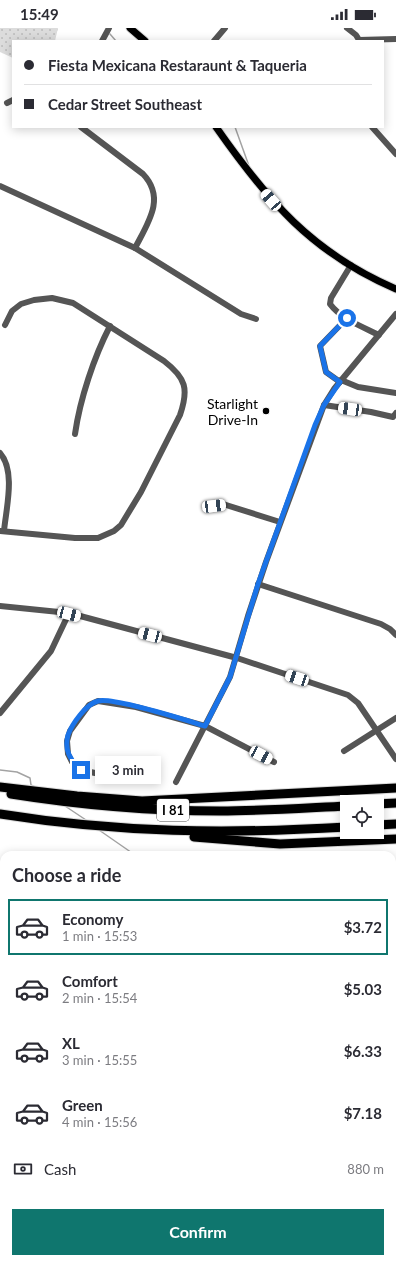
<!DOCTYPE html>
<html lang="en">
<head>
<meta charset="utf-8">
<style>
	body { margin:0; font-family:Lato,sans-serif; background:#f2f2f3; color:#2b2b33; height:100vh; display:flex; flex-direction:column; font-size:15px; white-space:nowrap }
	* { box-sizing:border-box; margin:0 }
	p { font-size:13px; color:#7c7c81 }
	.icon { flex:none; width:22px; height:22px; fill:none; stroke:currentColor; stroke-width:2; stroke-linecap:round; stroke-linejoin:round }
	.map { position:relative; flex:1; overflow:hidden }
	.details { position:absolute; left:0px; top:823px; width:396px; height:412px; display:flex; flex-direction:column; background:#fff; border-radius:12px 12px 0 0; box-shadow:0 2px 10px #0003 }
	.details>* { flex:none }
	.top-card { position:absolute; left:12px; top:12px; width:372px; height:88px; border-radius:0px; box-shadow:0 2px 10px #0003; display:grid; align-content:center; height:88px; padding:0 12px; background:#fff }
	.controls { position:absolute; left:340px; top:767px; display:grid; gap:8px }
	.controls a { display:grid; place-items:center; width:44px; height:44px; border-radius:0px; background:#fff; box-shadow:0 2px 10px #0003; font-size:20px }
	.end { position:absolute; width:18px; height:18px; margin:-9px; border:5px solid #1a73e8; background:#fff; box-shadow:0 0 0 2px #fff }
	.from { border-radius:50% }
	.bubble { position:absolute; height:28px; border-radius:0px; background:#fff; box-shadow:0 2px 10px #0003; font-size:13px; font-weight:700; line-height:28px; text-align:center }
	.car { position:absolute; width:12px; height:24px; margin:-12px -6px; border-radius:5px; box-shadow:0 0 3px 1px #0007; background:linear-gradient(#fff 24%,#345 0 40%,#fff 0 76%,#345 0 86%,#fff 0) }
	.top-card b { display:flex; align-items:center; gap:14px; height:38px; font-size:15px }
	.top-card b+b { border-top:1px solid #e1e1e2 }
	.top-card i { width:10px; height:10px; background:#2b2b33 }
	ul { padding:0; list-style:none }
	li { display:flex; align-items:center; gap:12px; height:56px; margin:0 8px 6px; padding:0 4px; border:2px solid transparent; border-radius:0px }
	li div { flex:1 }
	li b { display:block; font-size:15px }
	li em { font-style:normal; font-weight:700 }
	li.on { border-color:#0f766e }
	li>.icon { width:36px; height:36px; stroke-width:1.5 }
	h2 { padding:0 12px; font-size:18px; line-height:48px }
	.pay { display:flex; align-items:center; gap:10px; height:44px; padding:0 12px; font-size:15px }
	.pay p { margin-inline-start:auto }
	.cta { display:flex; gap:8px; margin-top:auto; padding:8px 12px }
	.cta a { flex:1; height:46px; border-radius:0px; background:#0f766e; color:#fff; font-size:16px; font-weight:700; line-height:46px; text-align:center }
	.status { display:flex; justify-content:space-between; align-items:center; height:28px; padding:0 20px; background:#fff; direction:ltr }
	.status svg { height:11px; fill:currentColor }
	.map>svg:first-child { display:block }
	.grass { fill:url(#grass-dots) }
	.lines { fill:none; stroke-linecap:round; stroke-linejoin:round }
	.stream { stroke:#a3a3a3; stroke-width:1.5 }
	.major-casing { stroke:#dbdbdb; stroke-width:9 }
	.highway-casing { stroke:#dbdbdb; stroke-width:11 }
	.minor { stroke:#555; stroke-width:6 }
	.major { stroke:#000; stroke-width:7 }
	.highway { stroke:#000; stroke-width:9 }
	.route { stroke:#1a73e8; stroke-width:5 }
	.poi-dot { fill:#000; stroke:#fff; stroke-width:1.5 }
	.labels { text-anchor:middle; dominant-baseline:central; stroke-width:4; stroke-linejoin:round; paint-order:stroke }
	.shield { fill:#fff; stroke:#4c4c4c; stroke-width:1 }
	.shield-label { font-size:13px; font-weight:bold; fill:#000 }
	.poi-label { font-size:14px; fill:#000; stroke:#fff; text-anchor:end }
</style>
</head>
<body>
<div class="status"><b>15:49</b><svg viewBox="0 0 49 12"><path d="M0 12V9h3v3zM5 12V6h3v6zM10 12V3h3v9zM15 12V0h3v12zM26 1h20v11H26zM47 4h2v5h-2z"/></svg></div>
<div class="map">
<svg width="396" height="1235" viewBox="0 0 396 1235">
	<defs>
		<pattern id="grass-dots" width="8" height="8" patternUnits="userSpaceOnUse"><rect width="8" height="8" fill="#dcdcdc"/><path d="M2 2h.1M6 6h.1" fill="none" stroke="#bbb" stroke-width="1.8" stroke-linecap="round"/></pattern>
	</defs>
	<rect width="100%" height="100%" fill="#fff"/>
	<polygon class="grass" points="0,0 58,0 55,13 13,13 13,30 0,24"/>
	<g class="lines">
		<g class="stream">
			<polyline points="110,6 116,13"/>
			<polyline points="235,99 249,138"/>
			<polyline points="0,742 17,744 30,750 31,757 35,759"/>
			<polyline points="65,778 86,792"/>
			<polyline points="99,802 135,827"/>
			<polyline points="226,1235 226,1231"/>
		</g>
		<defs>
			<g id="major">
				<polyline points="130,0 145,13"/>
				<path d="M216 99C267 172 312 225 396 261"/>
			</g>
			<g id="highway">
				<polyline points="0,759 77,768 142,773 396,760"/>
				<path d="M11 766C80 777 150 783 220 783 262 783 305 780 347 778"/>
				<polyline points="377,776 396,775"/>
				<path d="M0 786C118 805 228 806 347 799"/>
				<polyline points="377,797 396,796"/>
				<polyline points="194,809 280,816 396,811"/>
			</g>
		</defs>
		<use href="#major" class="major-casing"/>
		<use href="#highway" class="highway-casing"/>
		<g class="minor">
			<polyline points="347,0 356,7 359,12"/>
			<polyline points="359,12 396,11"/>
			<polyline points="102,13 109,0"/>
			<polyline points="214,13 225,0"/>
			<polyline points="7,75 13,72"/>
			<path d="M81 99 143 146C166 170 148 195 135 220"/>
			<polyline points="372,99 396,126"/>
			<polyline points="0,158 135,220 241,286 256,291"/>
			<path d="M351 237 331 270 330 276C341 291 363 299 379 307"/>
			<polyline points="341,352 358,359 396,365"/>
			<polyline points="340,354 326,344 320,318 347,290"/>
			<polyline points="324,377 371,384 393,389 396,385"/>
			<path d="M75 406C80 371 94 329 110 298"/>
			<path d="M0 425C16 443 6 481 4 503"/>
			<polyline points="205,479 223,476 280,494"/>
			<path d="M0 503 75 510H98L114 503 121 497 141 464 180 387C189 361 186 350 164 333L73 275 52 270 34 272 21 276 12 283 5 297"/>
			<polyline points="258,556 381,596 390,601 396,607"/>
			<polyline points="0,578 69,585 237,630 348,667 358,675 396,731"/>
			<polyline points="0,685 51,623 69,585"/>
			<polyline points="344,723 396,690"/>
			<polyline points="95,745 81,742 72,734 68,726 67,713 70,703 89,677 98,673 136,679 205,698 274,734"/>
			<polyline points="176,754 230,649 248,588 266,534 324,377 334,361 396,286"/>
			<polyline points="192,1235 193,1231"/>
		</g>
		<use href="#major" class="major"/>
		<use href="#highway" class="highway"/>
	</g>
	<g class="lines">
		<path class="route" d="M81 742C70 732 64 722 68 707 72 696 86 676 98 673 114 669 185 692 205 698L230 649 258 556 315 397 324 377 340 354 326 344 320 318 347 290"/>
	</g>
	<circle class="poi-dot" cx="266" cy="383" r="4"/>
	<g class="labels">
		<rect class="shield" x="157" y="771" width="32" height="22" rx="3"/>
		<g class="shield-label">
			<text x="173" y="782">I 81</text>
		</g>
		<g class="poi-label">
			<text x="258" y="375">Starlight<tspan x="258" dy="16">Drive-In</tspan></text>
		</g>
	</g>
</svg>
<div class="controls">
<a><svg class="icon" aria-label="locate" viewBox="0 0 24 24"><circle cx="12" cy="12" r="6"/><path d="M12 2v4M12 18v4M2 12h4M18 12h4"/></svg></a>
</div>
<i class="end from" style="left:347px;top:290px"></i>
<i class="end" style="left:81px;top:742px"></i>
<div class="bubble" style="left:95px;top:728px;width:66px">3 min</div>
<i class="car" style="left:271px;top:172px;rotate:319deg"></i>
<i class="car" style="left:350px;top:381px;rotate:278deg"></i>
<i class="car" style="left:214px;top:478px;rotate:83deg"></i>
<i class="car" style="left:69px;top:586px;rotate:105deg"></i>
<i class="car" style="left:150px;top:607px;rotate:285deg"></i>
<i class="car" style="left:297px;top:650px;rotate:288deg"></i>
<i class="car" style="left:261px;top:727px;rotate:118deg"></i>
<div class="top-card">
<b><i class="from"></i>Fiesta Mexicana Restaraunt &amp; Taqueria</b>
<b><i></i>Cedar Street Southeast</b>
</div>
<section class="details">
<h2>Choose a ride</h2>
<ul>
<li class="on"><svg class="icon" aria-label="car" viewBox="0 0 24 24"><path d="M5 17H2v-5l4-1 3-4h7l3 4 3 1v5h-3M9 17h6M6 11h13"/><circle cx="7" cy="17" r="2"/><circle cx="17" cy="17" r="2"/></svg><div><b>Economy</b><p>1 min · 15:53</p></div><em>$3.72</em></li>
<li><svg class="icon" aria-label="car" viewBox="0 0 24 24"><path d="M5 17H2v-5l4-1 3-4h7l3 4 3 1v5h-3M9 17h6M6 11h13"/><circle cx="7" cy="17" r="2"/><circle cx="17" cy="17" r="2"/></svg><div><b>Comfort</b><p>2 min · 15:54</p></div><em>$5.03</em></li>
<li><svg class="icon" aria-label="car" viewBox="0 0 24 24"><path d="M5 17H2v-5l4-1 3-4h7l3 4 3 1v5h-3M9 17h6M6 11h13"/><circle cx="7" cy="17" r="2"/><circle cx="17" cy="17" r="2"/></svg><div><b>XL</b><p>3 min · 15:55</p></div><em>$6.33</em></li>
<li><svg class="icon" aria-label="car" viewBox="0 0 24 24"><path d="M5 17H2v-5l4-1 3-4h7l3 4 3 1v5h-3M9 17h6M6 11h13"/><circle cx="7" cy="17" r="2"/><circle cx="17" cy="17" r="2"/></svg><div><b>Green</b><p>4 min · 15:56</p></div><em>$7.18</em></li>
</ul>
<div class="pay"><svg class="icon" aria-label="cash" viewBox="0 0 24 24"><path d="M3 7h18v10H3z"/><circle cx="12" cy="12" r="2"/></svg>Cash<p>880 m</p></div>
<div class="cta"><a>Confirm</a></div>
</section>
</div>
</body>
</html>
